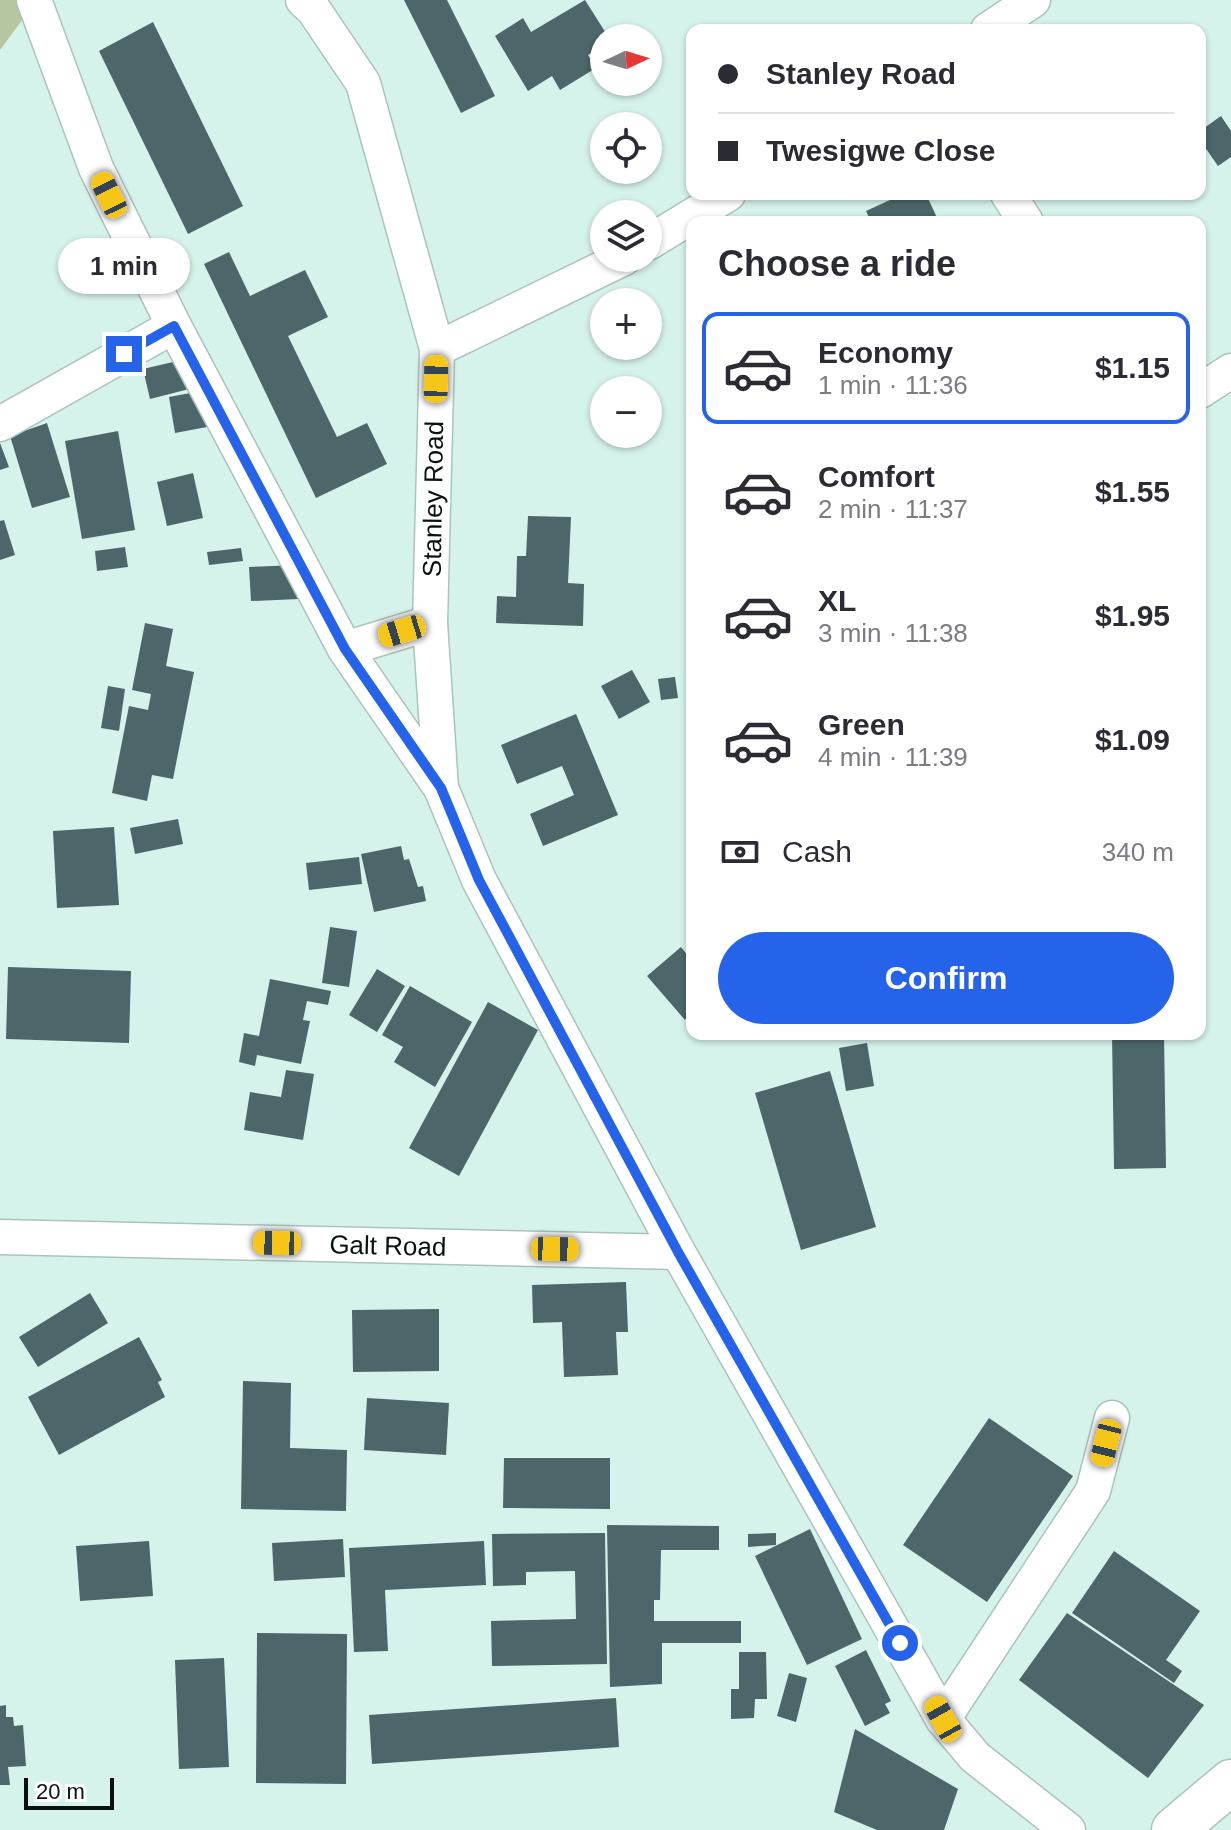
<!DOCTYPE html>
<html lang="en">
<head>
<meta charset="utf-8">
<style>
	body { margin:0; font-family:Helvetica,sans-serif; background:#f7f7f7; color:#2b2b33; height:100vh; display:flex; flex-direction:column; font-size:30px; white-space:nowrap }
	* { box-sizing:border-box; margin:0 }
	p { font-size:26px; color:#7c7c81 }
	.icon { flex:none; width:44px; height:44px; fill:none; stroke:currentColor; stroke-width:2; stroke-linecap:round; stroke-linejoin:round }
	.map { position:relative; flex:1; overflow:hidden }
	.panel { position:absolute; left:686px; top:216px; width:520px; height:824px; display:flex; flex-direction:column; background:#fff; border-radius:16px; box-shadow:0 2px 6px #0004 }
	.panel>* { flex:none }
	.guide { position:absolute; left:686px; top:24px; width:520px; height:176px; border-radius:16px; box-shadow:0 2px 6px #0004; display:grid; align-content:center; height:176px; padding:0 32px; background:#fff }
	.needle { width:52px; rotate:86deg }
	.buttons { position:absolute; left:590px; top:24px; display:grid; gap:16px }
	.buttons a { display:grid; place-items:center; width:72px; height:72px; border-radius:50%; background:#fff; box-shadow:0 2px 6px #0004; font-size:40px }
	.scale { position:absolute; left:24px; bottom:20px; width:90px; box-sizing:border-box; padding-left:8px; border:4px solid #081210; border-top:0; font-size:22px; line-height:28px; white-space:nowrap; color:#081210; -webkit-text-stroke:6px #fff; paint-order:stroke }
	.end { position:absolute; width:36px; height:36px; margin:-18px; border:10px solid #2563eb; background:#fff; box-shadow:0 0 0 4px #fff }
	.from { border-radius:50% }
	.bubble { position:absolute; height:56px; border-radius:28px; background:#fff; box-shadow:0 2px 6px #0004; font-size:26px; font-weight:700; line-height:56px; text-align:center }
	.car { position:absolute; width:24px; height:48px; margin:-24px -12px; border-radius:10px; box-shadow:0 0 6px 2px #0007; background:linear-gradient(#f5c518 24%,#345 0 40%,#f5c518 0 76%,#345 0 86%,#f5c518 0) }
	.guide b { display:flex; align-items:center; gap:28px; height:76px; font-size:30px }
	.guide b+b { border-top:2px solid #e1e1e2 }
	.guide i { width:20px; height:20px; background:#2b2b33 }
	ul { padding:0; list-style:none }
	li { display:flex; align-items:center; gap:24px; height:112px; margin:0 16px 12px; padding:0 16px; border:4px solid transparent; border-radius:16px }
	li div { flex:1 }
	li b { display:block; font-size:30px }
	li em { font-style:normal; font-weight:700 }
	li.active { border-color:#2563eb }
	li>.icon { width:72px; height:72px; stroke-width:1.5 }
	h2 { padding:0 32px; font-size:36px; line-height:96px }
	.pay { display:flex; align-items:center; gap:20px; height:88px; padding:0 32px; font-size:30px }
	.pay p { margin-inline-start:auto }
	.action { display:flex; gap:16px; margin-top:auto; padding:16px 32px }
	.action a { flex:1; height:92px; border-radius:48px; background:#2563eb; color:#fff; font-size:32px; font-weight:700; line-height:92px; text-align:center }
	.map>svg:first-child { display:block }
	.green { fill:#b6c79f }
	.building { fill:#4c6669 }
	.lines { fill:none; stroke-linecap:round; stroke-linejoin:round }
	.minor-casing { stroke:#a9c4bd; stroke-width:37 }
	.secondary-casing { stroke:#a9c4bd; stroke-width:47 }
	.minor { stroke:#fff; stroke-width:34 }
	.secondary { stroke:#fff; stroke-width:44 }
	.route { stroke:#2563eb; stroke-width:10 }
	.labels { text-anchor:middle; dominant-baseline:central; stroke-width:6; stroke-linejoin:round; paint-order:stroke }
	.street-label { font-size:26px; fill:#081210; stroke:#fff }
</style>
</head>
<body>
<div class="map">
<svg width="1231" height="1830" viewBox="0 0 1231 1830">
	<rect width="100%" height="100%" fill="#d6f3eb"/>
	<polygon class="green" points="0,0 37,0 0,50"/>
	<g class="building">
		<polygon points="404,0 447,0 495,96 461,113"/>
		<polygon points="585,0 609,38 604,38 604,45 588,55 596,68 560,90 552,76 528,91 495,36 523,18 531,32"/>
		<polygon points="153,22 243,206 188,234 99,51"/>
		<polygon points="1221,116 1231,131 1231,157 1218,166 1200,140 1200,131"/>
		<polygon points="903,194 926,194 939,222 871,222 866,211"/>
		<polygon points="229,252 250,296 305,270 328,317 288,336 337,437 367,423 387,464 316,498 204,264"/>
		<polygon points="186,359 193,388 150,399 143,369"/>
		<polygon points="201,391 207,427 175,433 169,397"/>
		<polygon points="47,423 70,497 32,508 10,436"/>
		<polygon points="118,431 135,530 82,539 65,441"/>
		<polygon points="0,443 9,467 0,470"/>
		<polygon points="193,473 203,518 167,526 157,482"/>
		<polygon points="528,516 571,517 568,583 584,584 583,626 496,623 497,596 516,597 517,556 526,556"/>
		<polygon points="4,520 15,555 0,560 0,521"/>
		<polygon points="125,547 128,567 97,571 95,551"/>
		<polygon points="241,548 243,561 209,565 207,552"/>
		<polygon points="298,565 299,599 251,601 249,567"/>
		<polygon points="145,623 173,629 166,666 194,672 173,779 152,775 147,801 112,793 129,706 148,710 151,694 132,690"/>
		<polygon points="632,670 650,702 619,719 601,686"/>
		<polygon points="675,677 678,698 661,700 658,679"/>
		<polygon points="108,686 125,689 119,731 101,728"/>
		<polygon points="576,714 618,815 543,846 530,814 574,795 562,766 517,784 501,745"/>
		<polygon points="178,819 183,844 135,854 130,828"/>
		<polygon points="114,827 119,905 57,908 53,831"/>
		<polygon points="401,846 404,860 409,859 418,887 423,886 426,901 374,912 361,854"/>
		<polygon points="359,857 362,884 309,890 306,863"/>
		<polygon points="330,927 357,931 349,987 322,983"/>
		<polygon points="681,947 692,961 692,1023 687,1017 685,1020 647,976"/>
		<polygon points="8,967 131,971 129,1043 6,1039"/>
		<polygon points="377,969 405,986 377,1032 349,1015"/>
		<polygon points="270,979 331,991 328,1005 307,1001 303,1020 310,1021 301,1064 257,1055 255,1066 239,1062 244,1033 259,1036"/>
		<polygon points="410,986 472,1022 435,1087 394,1062 403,1047 382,1035"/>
		<polygon points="488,1002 538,1030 459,1176 409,1148"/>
		<polygon points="1112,1034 1164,1034 1166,1168 1114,1169"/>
		<polygon points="867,1043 874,1086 846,1091 839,1048"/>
		<polygon points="286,1070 314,1074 303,1140 244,1130 250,1092 281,1097"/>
		<polygon points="830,1071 876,1227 801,1250 755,1093"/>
		<polygon points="626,1282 628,1332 616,1332 618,1375 564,1377 562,1322 533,1323 532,1285"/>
		<polygon points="90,1293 108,1323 38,1367 19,1337"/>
		<polygon points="439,1309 439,1371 353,1372 352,1310"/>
		<polygon points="139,1337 162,1380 158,1382 165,1397 59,1455 28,1397"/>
		<polygon points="243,1381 291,1383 290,1448 347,1450 346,1511 241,1509"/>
		<polygon points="367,1398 449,1403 446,1455 364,1450"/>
		<polygon points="989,1418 1073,1476 987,1602 903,1545"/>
		<polygon points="504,1458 610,1458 610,1509 503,1508"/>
		<polygon points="607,1525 719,1526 719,1550 661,1550 660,1600 654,1600 654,1621 741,1621 741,1643 662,1643 662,1684 610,1687"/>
		<polygon points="810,1529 862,1639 807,1665 755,1556"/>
		<polygon points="605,1533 607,1664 492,1666 491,1621 576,1619 575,1571 526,1572 526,1585 493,1586 492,1534"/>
		<polygon points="776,1533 776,1545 748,1547 748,1534"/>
		<polygon points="343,1539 345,1577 274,1581 272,1543"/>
		<polygon points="149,1541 153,1596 80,1601 76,1546"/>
		<polygon points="484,1541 486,1585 385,1590 388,1651 354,1652 349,1548"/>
		<polygon points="1114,1551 1200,1611 1166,1660 1182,1671 1174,1683 1072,1613"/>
		<polygon points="1067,1613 1204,1705 1148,1778 1019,1680"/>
		<polygon points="257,1633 347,1634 346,1784 256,1783"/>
		<polygon points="866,1650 891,1701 885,1704 890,1713 865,1726 835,1666"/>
		<polygon points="739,1652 766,1652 767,1699 755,1699 754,1718 731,1719 731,1689 739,1689"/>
		<polygon points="224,1658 229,1767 179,1769 175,1660"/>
		<polygon points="789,1673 807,1678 796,1722 777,1716"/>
		<polygon points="616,1698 619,1747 372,1764 369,1715"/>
		<polygon points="6,1705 6,1717 13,1717 14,1726 23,1725 26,1766 8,1767 10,1785 0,1785 0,1706"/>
		<polygon points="855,1729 958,1789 944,1830 877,1830 834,1812"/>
	</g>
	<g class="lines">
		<defs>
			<g id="minor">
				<polyline points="34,0 96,168 174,326 345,649 441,788"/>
				<polyline points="303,0 313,9 363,83 437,349 430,623 441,788 479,880 678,1252 943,1719 975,1757 1068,1830"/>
				<polyline points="988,30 1033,0"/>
				<polyline points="1008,194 1026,222"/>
				<polyline points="648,243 728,194"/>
				<polyline points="437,349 624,258"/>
				<polyline points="1200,391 1231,371"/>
				<polyline points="0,424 174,326"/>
				<polyline points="345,649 430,623"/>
				<path id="s1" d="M0 1237 678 1252"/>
				<polyline points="943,1719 1093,1491 1112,1418"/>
			</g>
			<polyline id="secondary" points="1174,1830 1231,1782"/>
		</defs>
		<use href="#minor" class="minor-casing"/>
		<use href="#secondary" class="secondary-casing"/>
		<use href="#minor" class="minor"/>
		<use href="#secondary" class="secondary"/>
	</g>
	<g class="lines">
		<polyline class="route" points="124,354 174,326 345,649 441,788 479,880 678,1252 900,1643"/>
	</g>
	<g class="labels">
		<g class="street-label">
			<text transform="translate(433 499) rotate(-89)">Stanley Road</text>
			<text stroke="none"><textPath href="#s1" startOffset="388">Galt Road</textPath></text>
		</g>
	</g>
</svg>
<div class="buttons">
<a><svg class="needle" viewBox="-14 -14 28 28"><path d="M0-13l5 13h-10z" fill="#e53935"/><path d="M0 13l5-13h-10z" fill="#7c7c81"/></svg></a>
<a><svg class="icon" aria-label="locate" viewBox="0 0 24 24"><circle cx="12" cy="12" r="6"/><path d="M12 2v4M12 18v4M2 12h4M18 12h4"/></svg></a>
<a><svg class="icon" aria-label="layers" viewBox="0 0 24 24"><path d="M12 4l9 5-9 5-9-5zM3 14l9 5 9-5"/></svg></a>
<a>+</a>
<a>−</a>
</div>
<div class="scale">20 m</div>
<i class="end from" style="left:900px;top:1643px"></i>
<i class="end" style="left:124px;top:354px"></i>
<div class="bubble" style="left:58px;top:238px;width:132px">1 min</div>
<i class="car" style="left:109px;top:195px;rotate:334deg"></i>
<i class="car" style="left:436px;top:379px;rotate:1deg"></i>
<i class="car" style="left:402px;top:631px;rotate:253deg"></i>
<i class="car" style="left:277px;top:1243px;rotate:271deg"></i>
<i class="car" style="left:555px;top:1249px;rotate:91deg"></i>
<i class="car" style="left:1106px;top:1443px;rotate:194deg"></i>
<i class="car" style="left:943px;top:1719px;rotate:331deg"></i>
<div class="guide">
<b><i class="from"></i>Stanley Road</b>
<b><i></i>Twesigwe Close</b>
</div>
<section class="panel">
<h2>Choose a ride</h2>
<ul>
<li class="active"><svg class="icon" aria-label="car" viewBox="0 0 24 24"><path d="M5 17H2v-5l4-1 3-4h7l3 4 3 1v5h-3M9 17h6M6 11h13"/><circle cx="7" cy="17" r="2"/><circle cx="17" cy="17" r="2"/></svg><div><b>Economy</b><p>1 min · 11:36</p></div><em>$1.15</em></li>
<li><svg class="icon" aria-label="car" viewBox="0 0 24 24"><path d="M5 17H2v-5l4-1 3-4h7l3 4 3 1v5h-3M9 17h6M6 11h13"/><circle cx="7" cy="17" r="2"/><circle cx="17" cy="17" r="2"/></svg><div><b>Comfort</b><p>2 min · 11:37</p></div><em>$1.55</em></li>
<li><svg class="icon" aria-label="car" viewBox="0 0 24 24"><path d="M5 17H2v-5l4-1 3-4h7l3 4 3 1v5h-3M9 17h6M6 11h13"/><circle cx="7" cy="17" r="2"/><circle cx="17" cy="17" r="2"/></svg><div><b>XL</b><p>3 min · 11:38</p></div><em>$1.95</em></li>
<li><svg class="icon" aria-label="car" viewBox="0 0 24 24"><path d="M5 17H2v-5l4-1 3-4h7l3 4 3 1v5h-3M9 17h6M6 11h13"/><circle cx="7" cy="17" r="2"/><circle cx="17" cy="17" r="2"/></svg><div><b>Green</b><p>4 min · 11:39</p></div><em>$1.09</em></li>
</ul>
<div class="pay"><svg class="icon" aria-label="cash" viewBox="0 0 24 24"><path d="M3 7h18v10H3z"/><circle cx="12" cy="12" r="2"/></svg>Cash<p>340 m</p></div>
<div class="action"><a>Confirm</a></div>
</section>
</div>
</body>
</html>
